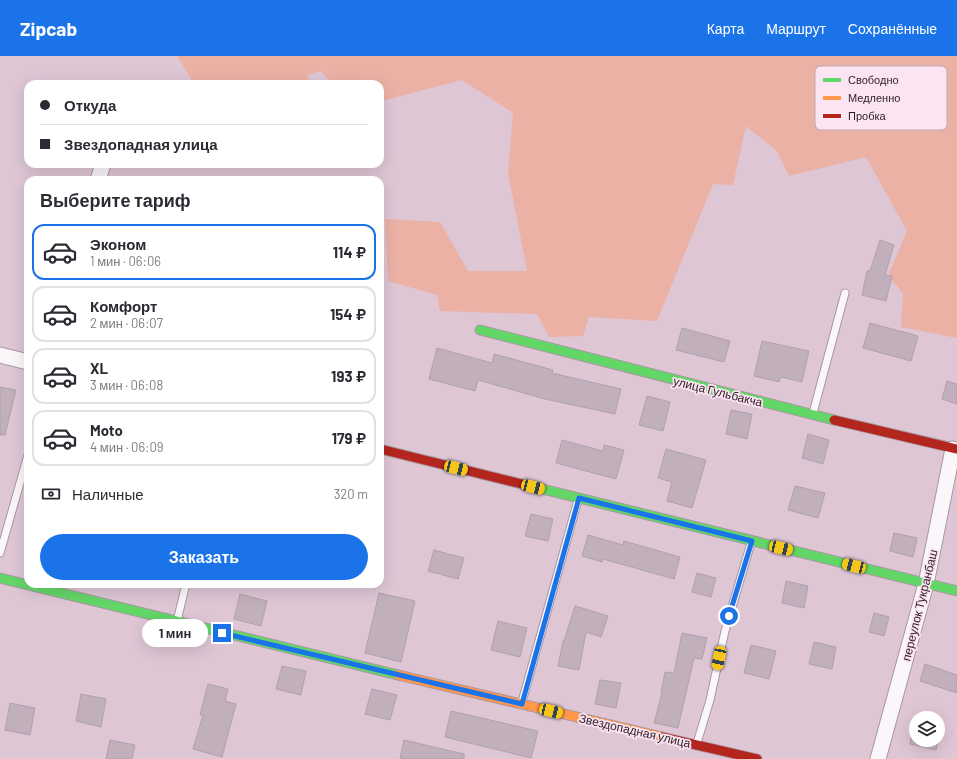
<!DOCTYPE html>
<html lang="ru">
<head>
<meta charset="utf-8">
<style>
	body { margin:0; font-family:Barlow,sans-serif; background:#f2f2f3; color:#2b2b33; height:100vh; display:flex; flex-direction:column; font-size:15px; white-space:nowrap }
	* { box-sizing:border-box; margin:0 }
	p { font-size:13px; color:#7c7c81 }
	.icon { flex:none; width:22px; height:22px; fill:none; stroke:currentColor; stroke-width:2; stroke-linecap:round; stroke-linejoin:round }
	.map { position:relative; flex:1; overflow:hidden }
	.drawer { position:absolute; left:24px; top:120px; width:360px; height:412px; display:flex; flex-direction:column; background:#fff; border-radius:12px; box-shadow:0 4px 16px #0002 }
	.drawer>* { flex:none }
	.banner { position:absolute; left:24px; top:24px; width:360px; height:88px; border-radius:12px; box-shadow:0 4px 16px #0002; display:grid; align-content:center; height:88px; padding:0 16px; background:#fff }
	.tools { position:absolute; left:909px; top:655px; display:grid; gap:8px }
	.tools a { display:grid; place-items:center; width:36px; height:36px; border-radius:50%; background:#fff; box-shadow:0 4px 16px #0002; font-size:20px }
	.end { position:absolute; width:18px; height:18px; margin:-9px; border:5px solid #1a73e8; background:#fff; box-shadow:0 0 0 2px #fff }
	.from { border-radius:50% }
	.bubble { position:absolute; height:28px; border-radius:14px; background:#fff; box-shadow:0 4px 16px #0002; font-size:13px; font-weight:700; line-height:28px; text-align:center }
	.car { position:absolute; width:12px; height:24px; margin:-12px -6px; border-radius:5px; box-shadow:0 0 3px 1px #0007; background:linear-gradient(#f5c518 24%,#345 0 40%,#f5c518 0 76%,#345 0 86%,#f5c518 0) }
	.banner b { display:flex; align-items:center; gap:14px; height:38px; font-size:15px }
	.banner b+b { border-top:1px solid #e1e1e2 }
	.banner i { width:10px; height:10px; background:#2b2b33 }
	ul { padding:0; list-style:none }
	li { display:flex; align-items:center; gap:12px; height:56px; margin:0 8px 6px; padding:0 8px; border:2px solid #e1e1e2; border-radius:12px }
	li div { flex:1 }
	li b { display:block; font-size:15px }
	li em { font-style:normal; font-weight:700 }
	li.on { border-color:#1a73e8 }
	li>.icon { width:36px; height:36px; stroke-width:1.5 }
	h2 { padding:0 16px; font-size:18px; line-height:48px }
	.pay { display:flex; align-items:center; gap:10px; height:44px; padding:0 16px; font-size:15px }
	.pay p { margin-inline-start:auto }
	.action { display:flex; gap:8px; margin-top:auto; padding:8px 16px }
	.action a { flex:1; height:46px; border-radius:24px; background:#1a73e8; color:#fff; font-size:16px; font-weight:700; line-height:46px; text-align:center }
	header { display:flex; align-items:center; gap:24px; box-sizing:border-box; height:56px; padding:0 20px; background:#1a73e8; color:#fff }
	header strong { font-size:19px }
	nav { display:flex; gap:22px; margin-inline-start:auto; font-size:14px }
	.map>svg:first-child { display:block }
	.green { fill:#ecb1a5 }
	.building { fill:#c1b0bc; stroke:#b0a0ad }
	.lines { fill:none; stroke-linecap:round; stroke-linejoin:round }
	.lane-casing { stroke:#a997a2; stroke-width:9 }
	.street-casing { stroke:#a997a2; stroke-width:17 }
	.fast-casing { stroke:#a997a2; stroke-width:11 }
	.slow-casing { stroke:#a997a2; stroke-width:11 }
	.jam-casing { stroke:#a997a2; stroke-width:11 }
	.lane { stroke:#faf6f9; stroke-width:7 }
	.street { stroke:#faf6f9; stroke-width:15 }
	.fast { stroke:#63d668; stroke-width:9 }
	.slow { stroke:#ff974d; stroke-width:9 }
	.jam { stroke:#b3261e; stroke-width:9 }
	.route { stroke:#1a73e8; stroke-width:5 }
	.labels { text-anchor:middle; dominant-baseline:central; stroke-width:3.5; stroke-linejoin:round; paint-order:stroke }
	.street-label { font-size:12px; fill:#2c1c25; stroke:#fce5f2 }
	.key { fill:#fce5f2; stroke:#bea9b4; stroke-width:1 }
	.key-label { font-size:11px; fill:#2c1c25 }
</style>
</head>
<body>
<header>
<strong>Zipcab</strong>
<nav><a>Карта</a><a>Маршрут</a><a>Сохранённые</a></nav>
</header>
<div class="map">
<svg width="957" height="703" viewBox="0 0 957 703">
	<rect width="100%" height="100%" fill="#dec6d5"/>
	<polygon class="green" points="177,0 957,0 957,282 901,271 903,237 888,220 907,175 866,101 789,120 777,95 746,70 733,129 713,128 657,265 589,261 583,280 549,281 537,258 440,255 437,239 388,225 385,163 440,166 468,215 527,215 508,116 513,57 462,24 382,45 380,44 380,28 333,28 321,15 307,19 311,28 194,28"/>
	<g class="building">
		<polygon points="880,184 894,189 885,219 892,220 886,245 862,239 867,215 870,215"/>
		<polygon points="870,267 918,280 911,305 863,292"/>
		<polygon points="682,272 730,285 724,306 676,294"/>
		<polygon points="762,285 809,295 802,326 781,321 779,326 754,320"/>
		<polygon points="437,292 492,307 494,298 553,314 552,317 621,333 615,358 545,343 478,324 475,335 429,323"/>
		<polygon points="947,325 957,328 957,348 942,343"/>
		<polygon points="0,331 16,334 5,379 0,379"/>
		<polygon points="647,340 670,346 663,375 639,369"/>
		<polygon points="731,354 752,358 747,383 726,378"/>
		<polygon points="808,378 829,384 823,408 802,402"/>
		<polygon points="562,384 603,395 604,389 624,394 616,423 556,407"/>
		<polygon points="666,393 706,404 692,452 667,445 672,426 658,422"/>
		<polygon points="795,430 825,437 818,462 788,454"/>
		<polygon points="531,458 553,463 548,485 525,480"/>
		<polygon points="894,477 917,482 913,501 890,495"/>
		<polygon points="588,479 623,489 624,485 680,501 674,523 603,503 602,506 582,500"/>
		<polygon points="434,494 464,502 458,523 428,515"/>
		<polygon points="697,517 716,522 711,541 692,536"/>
		<polygon points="786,525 808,530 804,552 782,547"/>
		<polygon points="379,537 415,545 401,606 365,597"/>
		<polygon points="240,538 267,545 261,570 234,563"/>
		<polygon points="575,550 608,560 601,581 586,576 579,614 558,610 563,585 564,585"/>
		<polygon points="874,557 889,561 884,580 869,576"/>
		<polygon points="498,565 527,572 520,601 491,594"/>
		<polygon points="682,577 707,582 702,603 694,602 678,672 654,667 662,637 661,636 665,616 674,617"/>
		<polygon points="814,586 836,591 832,613 809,608"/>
		<polygon points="751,589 776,595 769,623 744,617"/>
		<polygon points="925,608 957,619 957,637 920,625"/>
		<polygon points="282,610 306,615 301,639 276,633"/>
		<polygon points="600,624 621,627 616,652 595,648"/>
		<polygon points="208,628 228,633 225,645 236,648 222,701 193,693 203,659 200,659"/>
		<polygon points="372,633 397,639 390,664 365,658"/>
		<polygon points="81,638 106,643 101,671 76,665"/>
		<polygon points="10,647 35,652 30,679 5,674"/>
		<polygon points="451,655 538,675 531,702 445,681"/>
		<polygon points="914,666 916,667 916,684 938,684 936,694 910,688"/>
		<polygon points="110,684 135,689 132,703 106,703"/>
		<polygon points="404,684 464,698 464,703 400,703"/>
	</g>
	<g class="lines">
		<defs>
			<g id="lane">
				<polyline points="813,357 845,237"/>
				<polyline points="0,497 28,399"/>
				<polyline points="177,565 186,528"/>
				<polyline points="522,646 578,444"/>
				<polyline points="697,687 710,644 725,575 751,487"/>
			</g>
			<g id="street">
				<polyline points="98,124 103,108"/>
				<polyline points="0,299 28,306"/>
				<polyline points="878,703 926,528 953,393"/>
			</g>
			<g id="fast">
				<polyline points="480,274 834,364"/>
				<polyline points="526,429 957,535"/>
				<polyline points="0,522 398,619"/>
			</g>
			<polyline id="slow" points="398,619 662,681"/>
			<g id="jam">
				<polyline points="834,364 957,393"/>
				<polyline points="380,393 526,429"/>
				<polyline points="662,681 757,703"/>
			</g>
		</defs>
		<use href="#lane" class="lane-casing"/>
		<use href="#street" class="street-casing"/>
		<use href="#fast" class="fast-casing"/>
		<use href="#slow" class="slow-casing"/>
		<use href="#jam" class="jam-casing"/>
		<use href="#lane" class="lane"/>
		<use href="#street" class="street"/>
		<use href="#fast" class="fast"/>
		<use href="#slow" class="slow"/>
		<use href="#jam" class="jam"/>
	</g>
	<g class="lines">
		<polyline class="route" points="222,577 522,648 579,442 752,485 729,560"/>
	</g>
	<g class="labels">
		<g class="street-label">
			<text transform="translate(718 335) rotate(14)">улица Гульбакча</text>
			<text transform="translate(919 549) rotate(-76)">переулок Тукранбаш</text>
			<text transform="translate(635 674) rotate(13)">Звездопадная улица</text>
		</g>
	</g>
	<rect x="815" y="10" width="132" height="64" rx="6" class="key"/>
	<rect x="823" y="22" width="18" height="4" fill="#63d668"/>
	<rect x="823" y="40" width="18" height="4" fill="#ff974d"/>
	<rect x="823" y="58" width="18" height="4" fill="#b3261e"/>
	<g class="key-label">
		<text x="848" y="28">Свободно</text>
		<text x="848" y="46">Медленно</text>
		<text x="848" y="64">Пробка</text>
	</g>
</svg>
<div class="tools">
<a><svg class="icon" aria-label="layers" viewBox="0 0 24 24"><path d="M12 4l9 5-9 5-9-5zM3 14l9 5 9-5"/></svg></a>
</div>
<i class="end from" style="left:729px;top:560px"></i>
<i class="end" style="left:222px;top:577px"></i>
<div class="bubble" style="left:142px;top:563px;width:66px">1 мин</div>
<i class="car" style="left:456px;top:412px;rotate:104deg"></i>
<i class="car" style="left:533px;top:431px;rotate:104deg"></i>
<i class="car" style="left:781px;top:492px;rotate:103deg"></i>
<i class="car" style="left:854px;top:510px;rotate:284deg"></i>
<i class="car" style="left:719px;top:602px;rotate:192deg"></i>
<i class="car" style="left:551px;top:655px;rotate:103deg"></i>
<div class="banner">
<b><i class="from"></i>Откуда</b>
<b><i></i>Звездопадная улица</b>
</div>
<section class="drawer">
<h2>Выберите тариф</h2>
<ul>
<li class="on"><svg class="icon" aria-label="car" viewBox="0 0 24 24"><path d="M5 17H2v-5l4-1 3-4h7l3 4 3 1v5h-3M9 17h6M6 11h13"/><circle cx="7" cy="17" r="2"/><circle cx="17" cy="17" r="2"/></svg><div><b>Эконом</b><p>1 мин · 06:06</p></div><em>114 ₽</em></li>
<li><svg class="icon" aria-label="car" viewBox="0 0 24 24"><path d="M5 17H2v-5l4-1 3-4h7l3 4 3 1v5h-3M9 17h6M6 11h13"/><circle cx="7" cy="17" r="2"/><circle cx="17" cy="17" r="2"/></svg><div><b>Комфорт</b><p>2 мин · 06:07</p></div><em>154 ₽</em></li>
<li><svg class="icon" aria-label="car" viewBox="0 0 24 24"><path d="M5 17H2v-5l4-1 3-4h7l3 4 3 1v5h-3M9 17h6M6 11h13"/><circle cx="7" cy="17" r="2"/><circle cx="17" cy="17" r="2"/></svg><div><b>XL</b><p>3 мин · 06:08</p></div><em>193 ₽</em></li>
<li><svg class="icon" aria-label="car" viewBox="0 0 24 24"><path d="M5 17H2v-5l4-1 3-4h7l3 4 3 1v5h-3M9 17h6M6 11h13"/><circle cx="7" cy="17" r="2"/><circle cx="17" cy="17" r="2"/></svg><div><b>Moto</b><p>4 мин · 06:09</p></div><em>179 ₽</em></li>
</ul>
<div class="pay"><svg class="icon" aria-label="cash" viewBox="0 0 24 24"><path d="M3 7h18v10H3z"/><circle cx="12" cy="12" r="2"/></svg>Наличные<p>320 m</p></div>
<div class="action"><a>Заказать</a></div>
</section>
</div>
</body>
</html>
